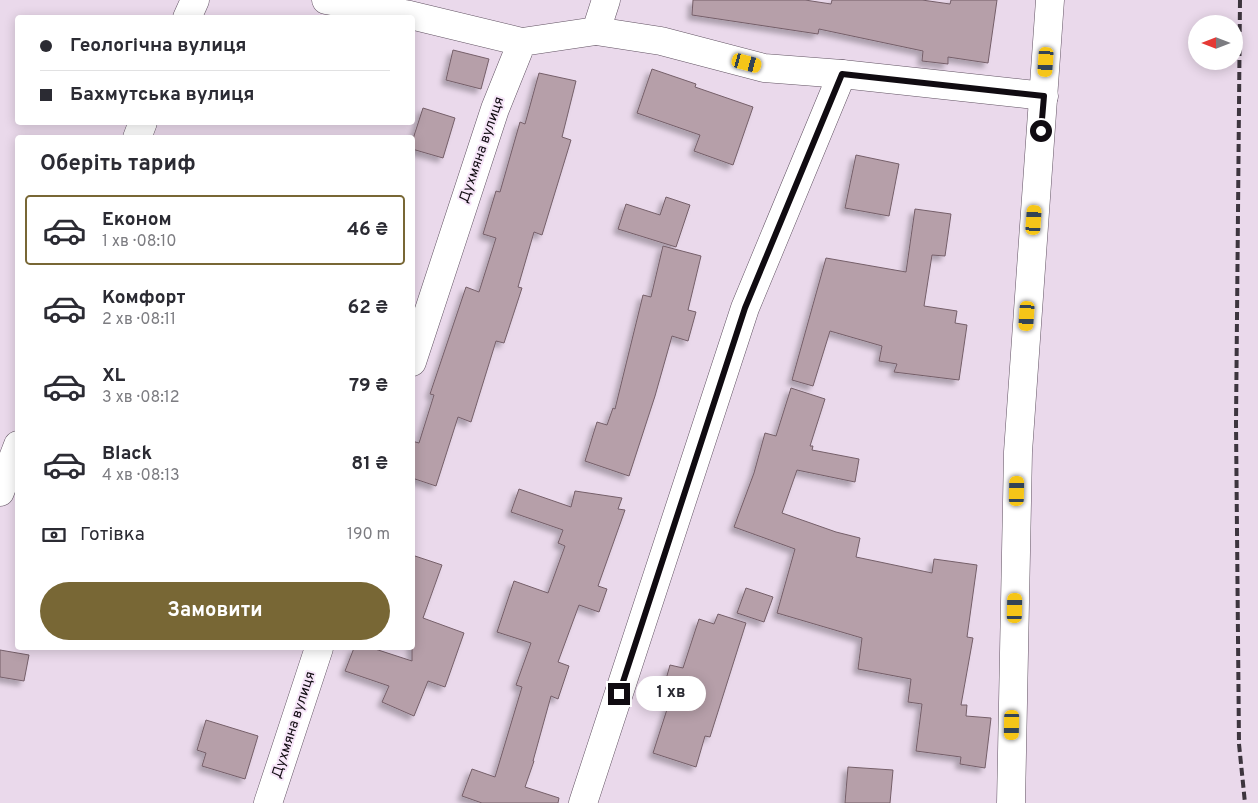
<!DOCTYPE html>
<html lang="uk">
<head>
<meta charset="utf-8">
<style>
	body { margin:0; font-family:Overpass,sans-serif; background:#f7f7f7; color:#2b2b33; height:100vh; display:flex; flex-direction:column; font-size:19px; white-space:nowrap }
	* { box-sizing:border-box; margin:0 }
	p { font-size:16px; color:#7c7c81 }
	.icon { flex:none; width:28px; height:28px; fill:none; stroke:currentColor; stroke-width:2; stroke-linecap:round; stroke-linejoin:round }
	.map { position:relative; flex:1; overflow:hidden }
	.drawer { position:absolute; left:15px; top:135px; width:400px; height:515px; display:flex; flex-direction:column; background:#fff; border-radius:5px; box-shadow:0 2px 12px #0003 }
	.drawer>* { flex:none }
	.top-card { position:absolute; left:15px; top:15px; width:400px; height:110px; border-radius:5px; box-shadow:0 2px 12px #0003; display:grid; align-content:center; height:110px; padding:0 25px; background:#fff }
	.needle { width:32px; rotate:270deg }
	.controls { position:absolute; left:1188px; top:15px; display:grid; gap:10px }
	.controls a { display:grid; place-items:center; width:55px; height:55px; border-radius:50%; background:#fff; box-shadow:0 2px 12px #0003; font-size:25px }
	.end { position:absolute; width:22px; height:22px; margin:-11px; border:6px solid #100b11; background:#fff; box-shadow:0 0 0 2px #fff }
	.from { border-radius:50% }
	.bubble { position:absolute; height:35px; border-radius:18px; background:#fff; box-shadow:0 2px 12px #0003; font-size:16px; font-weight:700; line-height:35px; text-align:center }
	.car { position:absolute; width:15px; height:30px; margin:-15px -8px; border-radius:6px; box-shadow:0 0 4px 1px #0007; background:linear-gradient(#f5c518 24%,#345 0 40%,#f5c518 0 76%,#345 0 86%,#f5c518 0) }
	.top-card b { display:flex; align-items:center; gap:18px; height:48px; font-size:19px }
	.top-card b+b { border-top:1px solid #e1e1e2 }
	.top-card i { width:12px; height:12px; background:#2b2b33 }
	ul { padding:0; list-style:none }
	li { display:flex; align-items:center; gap:15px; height:70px; margin:0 10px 8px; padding:0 15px; border:2px solid transparent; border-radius:5px }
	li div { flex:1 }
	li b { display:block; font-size:19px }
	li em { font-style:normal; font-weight:700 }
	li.on { border-color:#786735 }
	li>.icon { width:45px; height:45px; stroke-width:1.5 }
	h2 { padding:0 25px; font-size:22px; line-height:60px }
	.pay { display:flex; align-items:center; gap:12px; height:55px; padding:0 25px; font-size:19px }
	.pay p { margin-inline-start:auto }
	.button { display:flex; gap:10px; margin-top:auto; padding:10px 25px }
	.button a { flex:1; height:58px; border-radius:30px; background:#786735; color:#fff; font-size:20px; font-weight:700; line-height:58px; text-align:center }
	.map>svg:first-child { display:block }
	.building { fill:#b69fa9; stroke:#755f69; filter:url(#shadow) }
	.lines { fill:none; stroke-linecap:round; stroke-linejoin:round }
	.minor-casing { stroke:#615262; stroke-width:29 }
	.minor { stroke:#fff; stroke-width:28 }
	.rail { stroke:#3d353e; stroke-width:4; stroke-dasharray:8 4; stroke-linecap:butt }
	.route { stroke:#100b11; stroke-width:6 }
	.labels { text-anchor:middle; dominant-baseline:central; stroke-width:4; stroke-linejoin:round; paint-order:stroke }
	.street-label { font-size:14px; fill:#100b11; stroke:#f7e6f9 }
</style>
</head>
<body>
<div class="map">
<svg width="1258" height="803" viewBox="0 0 1258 803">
	<defs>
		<filter id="shadow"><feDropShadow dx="-4.5" dy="4.5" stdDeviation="2.5" flood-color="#0004"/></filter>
	</defs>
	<rect width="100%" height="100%" fill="#ead9eb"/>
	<g class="building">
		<polygon points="693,0 805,0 831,4 832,0 922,0 950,4 951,0 997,0 988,63 948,57 948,64 922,61 923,51 819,29 818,34 692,15"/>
		<polygon points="453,50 489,59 481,89 446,80"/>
		<polygon points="652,69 696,84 695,87 753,107 733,165 694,151 700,135 637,113"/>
		<polygon points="539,73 576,81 562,137 571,140 542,235 534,232 518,287 522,288 504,343 496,341 471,422 458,417 436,486 412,478 412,441 419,443 434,395 430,394 466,287 479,292 496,238 483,234 496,191 500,192 520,122 525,124"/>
		<polygon points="423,108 455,118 443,158 412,149 412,142"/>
		<polygon points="856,155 899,164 889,216 845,208"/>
		<polygon points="666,197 690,205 676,247 618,229 626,204 660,215"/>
		<polygon points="915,209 951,214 945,256 932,255 924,306 957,311 955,323 967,325 959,380 894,372 897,364 879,361 882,346 830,331 813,386 792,380 826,258 906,272"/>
		<polygon points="663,246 701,256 688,310 696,312 688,341 672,336 655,396 629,476 585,461 597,422 607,425 613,408 615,409 643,295 651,297"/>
		<polygon points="791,388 825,399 810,446 813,446 812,450 859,459 855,482 797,470 782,513 836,532 860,538 856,557 932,573 934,559 977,565 967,637 973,638 961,705 967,705 966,716 991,718 985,768 960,764 961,757 916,751 922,704 908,702 911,679 858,669 862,638 777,613 795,549 734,527 754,473 765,433 776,436"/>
		<polygon points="519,489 571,507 575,491 622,498 618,509 625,510 598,586 607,589 599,612 579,605 558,662 569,666 558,699 551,696 533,761 534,761 525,787 559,798 558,803 482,803 462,796 472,769 495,777 522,687 516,685 531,643 497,632 514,581 548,593 565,546 558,543 563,530 511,512"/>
		<polygon points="412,555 442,565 423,618 464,633 445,687 428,681 414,716 382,702 389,686 345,671 354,648 372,648 412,661"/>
		<polygon points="746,588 773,597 764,622 737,613"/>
		<polygon points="718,614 746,623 710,737 705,736 696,767 653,753 670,700 661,697 670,665 683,668 699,619 714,624"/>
		<polygon points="0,650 29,655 24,681 0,677"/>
		<polygon points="206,720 258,736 245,779 202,766 206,753 197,750"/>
		<polygon points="848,767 893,770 890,803 845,803"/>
	</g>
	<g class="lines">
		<defs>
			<g id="minor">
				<polyline points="326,0 410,15 522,42"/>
				<polyline points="187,18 195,0"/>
				<polyline points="596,31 661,41 764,68 842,74 1044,96"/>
				<polyline points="137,138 143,122"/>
				<polyline points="412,362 495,109 522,42 596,31 606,0"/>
				<polyline points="0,492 18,445"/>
				<polyline points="268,803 319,648"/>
				<polyline points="583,803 745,308 842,74"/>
				<polyline points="1011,803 1018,452 1050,0"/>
			</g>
		</defs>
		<use href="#minor" class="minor-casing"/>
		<use href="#minor" class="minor"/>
		<polyline class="rail" points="1240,0 1236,423 1239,744 1245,803"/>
	</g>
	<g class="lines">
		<polyline class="route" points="619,694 745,308 842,74 1044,96 1041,131"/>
	</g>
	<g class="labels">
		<g class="street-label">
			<text transform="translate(482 150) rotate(-71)">Духмяна вулиця</text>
			<text transform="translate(294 725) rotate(-72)">Духмяна вулиця</text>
		</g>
	</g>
</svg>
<div class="controls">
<a><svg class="needle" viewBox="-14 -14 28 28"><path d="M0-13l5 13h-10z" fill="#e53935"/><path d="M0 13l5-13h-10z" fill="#7c7c81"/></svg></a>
</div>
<i class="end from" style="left:1041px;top:131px"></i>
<i class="end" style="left:619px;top:694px"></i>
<div class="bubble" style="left:636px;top:676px;width:70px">1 хв</div>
<i class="car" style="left:1046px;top:62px;rotate:184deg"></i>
<i class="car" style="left:747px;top:63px;rotate:105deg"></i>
<i class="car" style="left:1034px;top:220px;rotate:4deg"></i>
<i class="car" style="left:1027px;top:316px;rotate:184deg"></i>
<i class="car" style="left:1017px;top:491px;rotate:1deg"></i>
<i class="car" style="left:1015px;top:608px;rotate:1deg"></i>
<i class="car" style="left:1012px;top:725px;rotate:181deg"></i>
<div class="top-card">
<b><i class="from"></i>Геологічна вулиця</b>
<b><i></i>Бахмутська вулиця</b>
</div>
<section class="drawer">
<h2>Оберіть тариф</h2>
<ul>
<li class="on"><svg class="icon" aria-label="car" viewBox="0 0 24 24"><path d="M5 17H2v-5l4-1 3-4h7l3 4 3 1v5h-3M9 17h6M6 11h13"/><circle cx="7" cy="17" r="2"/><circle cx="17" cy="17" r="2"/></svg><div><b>Економ</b><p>1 хв · 08:10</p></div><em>46 ₴</em></li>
<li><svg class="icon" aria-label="car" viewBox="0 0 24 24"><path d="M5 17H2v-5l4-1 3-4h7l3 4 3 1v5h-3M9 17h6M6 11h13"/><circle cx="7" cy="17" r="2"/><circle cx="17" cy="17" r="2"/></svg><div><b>Комфорт</b><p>2 хв · 08:11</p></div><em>62 ₴</em></li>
<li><svg class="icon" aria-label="car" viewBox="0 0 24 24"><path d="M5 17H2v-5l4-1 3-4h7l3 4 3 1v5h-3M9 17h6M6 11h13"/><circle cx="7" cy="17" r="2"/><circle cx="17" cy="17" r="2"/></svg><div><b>XL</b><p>3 хв · 08:12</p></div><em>79 ₴</em></li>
<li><svg class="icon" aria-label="car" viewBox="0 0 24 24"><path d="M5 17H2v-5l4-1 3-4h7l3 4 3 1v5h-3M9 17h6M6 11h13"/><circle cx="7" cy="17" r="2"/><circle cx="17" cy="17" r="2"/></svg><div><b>Black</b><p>4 хв · 08:13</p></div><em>81 ₴</em></li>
</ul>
<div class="pay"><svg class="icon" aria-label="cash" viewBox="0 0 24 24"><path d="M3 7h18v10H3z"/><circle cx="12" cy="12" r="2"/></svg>Готівка<p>190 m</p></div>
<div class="button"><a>Замовити</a></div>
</section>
</div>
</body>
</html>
